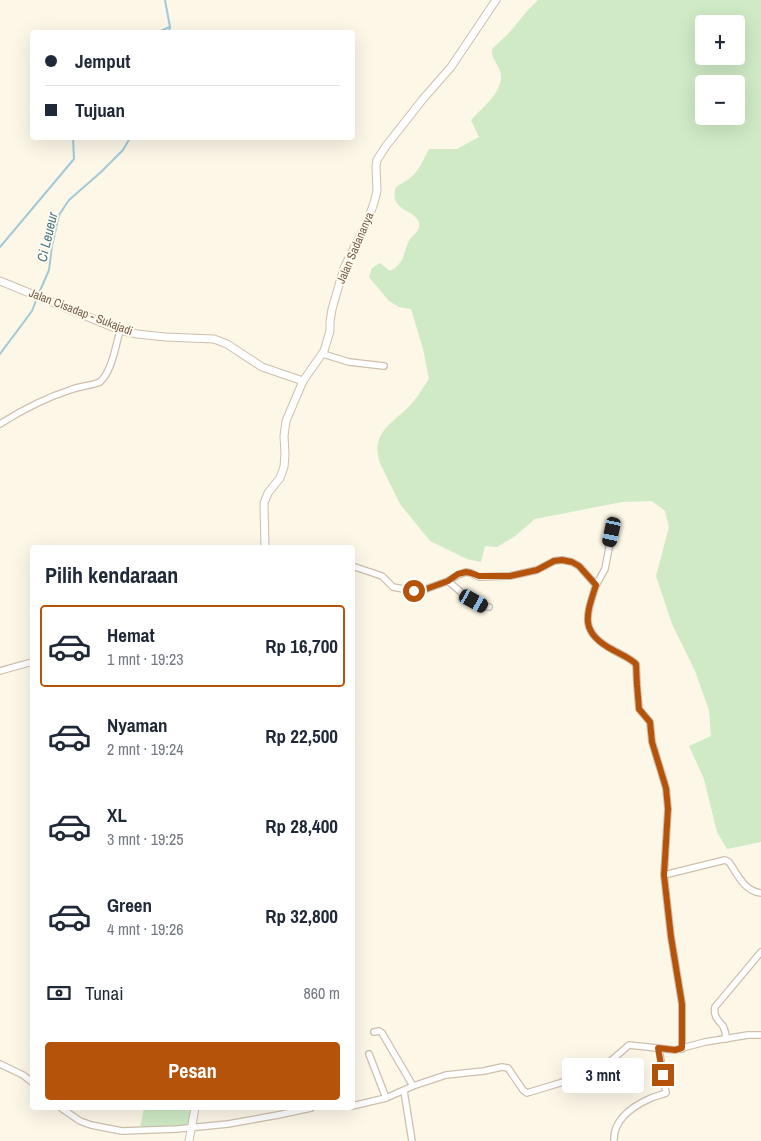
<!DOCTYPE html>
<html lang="id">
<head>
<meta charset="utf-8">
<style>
	body { margin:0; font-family:"Archivo Narrow",sans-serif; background:#f2f2f3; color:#1f2937; height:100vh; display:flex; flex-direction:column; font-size:19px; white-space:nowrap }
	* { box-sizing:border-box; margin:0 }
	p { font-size:16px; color:#747a83 }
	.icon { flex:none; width:28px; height:28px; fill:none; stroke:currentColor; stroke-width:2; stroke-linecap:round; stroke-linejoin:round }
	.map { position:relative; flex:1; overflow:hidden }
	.panel { position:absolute; left:30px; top:545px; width:325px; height:565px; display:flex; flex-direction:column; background:#fff; border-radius:5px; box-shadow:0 5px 20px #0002 }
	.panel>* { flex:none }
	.banner { position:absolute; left:30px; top:30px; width:325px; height:110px; border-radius:5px; box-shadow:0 5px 20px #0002; display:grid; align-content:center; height:110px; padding:0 15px; background:#fff }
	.tools { position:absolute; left:695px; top:15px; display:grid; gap:10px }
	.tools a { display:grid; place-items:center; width:50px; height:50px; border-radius:5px; background:#fff; box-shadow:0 5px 20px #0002; font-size:25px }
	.end { position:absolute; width:22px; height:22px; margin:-11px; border:6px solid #b45309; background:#fff; box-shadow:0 0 0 2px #fff }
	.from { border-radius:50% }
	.bubble { position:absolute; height:35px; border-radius:5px; background:#fff; box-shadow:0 5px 20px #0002; font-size:16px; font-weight:700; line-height:35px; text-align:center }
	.car { position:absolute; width:15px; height:30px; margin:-15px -8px; border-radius:6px; box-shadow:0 0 4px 1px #0007; background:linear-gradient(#222 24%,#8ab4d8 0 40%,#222 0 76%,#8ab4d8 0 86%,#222 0) }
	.banner b { display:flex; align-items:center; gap:18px; height:48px; font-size:19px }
	.banner b+b { border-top:1px solid #e0e1e3 }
	.banner i { width:12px; height:12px; background:#1f2937 }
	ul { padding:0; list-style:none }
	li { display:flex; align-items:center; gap:15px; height:82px; margin:0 10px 8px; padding:0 5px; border:2px solid transparent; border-radius:5px }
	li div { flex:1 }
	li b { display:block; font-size:19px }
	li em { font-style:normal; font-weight:700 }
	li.active { border-color:#b45309 }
	li>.icon { width:45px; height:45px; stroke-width:1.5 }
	h2 { padding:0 15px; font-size:22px; line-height:60px }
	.pay { display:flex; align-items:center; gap:12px; height:55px; padding:0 15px; font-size:19px }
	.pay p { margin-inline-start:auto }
	.cta { display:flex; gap:10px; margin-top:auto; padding:10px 15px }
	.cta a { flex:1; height:58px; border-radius:5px; background:#b45309; color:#fff; font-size:20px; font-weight:700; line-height:58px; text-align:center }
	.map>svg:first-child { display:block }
	.green { fill:#cfeac5; fill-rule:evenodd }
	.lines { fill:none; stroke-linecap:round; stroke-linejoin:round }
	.stream { stroke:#a1c9d8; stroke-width:2 }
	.minor-casing { stroke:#cebfad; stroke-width:8 }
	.tertiary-casing { stroke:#cebfad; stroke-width:9 }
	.minor { stroke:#fff; stroke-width:5.5 }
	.tertiary { stroke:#fff; stroke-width:7 }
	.route { stroke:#b45309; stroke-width:6 }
	.labels { text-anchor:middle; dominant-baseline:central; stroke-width:4; stroke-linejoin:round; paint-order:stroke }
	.street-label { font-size:12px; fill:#765f4b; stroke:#fffaed }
	.water-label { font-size:14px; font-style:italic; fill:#44768a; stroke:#fffaed }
</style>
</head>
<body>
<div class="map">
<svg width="761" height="1141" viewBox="0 0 761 1141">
	<rect width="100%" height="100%" fill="#fcf7e7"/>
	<g class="green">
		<path d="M538 0H761V842L727 849 717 832 704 779 689 746 711 736 709 710 695 671 672 624 656 576 669 527 665 511 652 501 622 502 535 519 514 537 497 547 485 546 481 562 467 559 430 541 400 504 380 463C369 431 396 422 413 402 419 395 424 386 429 379L423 349 411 309 399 307 389 301 369 277 372 268 380 263 390 271C393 269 397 267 399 264 405 257 405 247 410 239 414 234 421 230 419 223 416 209 388 212 396 187 418 175 418 170 429 149H457L479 137 471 120C483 107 506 90 500 71 497 62 491 58 492 49L509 33 528 10ZM704 24H736V56H704ZM704 84H736V116H704Z"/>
		<polygon points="144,1108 192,1108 188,1127 140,1128"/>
	</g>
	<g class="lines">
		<g class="stream">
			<polyline points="165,0 170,27 169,32"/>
			<polyline points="158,32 170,27"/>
			<polyline points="0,247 74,159 73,138"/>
			<polyline points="39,293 49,270 52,246 59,215 69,200 101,172 123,150 130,138"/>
			<polyline points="0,354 32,311 37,298"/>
		</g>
		<defs>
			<g id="minor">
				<polyline points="323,354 349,362 384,366"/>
				<path d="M0 424C22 410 45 398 70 390 80 386 90 386 100 382 112 371 116 345 120 330"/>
				<path d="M352 566 382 576 393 587 414 591 426 589 448 581 458 575 466 572 471 573 479 577 510 576 537 570 554 561 562 560 572 562 579 566 596 585C586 616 579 632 613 650 620 654 630 658 636 664L637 685 639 709 650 722 652 742 666 788 668 809 664 875 671 937 682 1004V1049"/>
				<path d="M448 581C460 591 473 605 489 607"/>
				<polyline points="596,585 605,569 612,532"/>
				<polyline points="0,671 32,662"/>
				<path d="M664 875 725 860 729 862C738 875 744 891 761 893"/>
				<polyline points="374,1032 379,1031 382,1033 413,1086"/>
				<path d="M726 1039C726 1035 725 1030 723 1026 718 1020 713 1016 715 1007L761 952"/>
				<polyline points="369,1054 386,1098"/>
				<polyline points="0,1064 23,1075 32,1082"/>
				<polyline points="404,1091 412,1141"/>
				<polyline points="352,1106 386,1098 413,1086 446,1075 484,1071 502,1067 508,1068 523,1090 527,1093 530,1092 560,1083 606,1065 629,1045 675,1050 705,1042 748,1035 761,1035"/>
				<polyline points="61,1108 80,1121 91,1125 122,1131 177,1129 228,1124 278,1115 311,1108"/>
				<path d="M614 1141C613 1119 633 1106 651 1098 656 1096 661 1095 666 1093L659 1049"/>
			</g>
			<g id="tertiary">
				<polyline points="0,281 120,330 137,334 165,337 214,339 227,344 262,367 303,381"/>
				<polyline points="265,548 264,503 268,493 280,478 284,467 285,454 284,436 286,421 303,381 324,351 330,331 330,322 332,309 344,268 367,222 374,203 377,191 376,166 377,160 386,146 423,99 451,67 496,0"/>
				<polyline points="189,1141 195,1108"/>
			</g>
		</defs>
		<use href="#minor" class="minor-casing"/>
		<use href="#tertiary" class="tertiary-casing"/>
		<use href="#minor" class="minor"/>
		<use href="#tertiary" class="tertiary"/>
	</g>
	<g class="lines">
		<path class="route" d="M414 591 426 589 448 581 458 574 466 572 471 573 479 576H510L537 570 554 561 562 560 572 562 579 566 596 585C586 616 579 632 613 650 620 654 630 658 636 664L637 685 639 709 650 722 652 742 666 788 668 809 664 875 671 937 682 1004V1048L675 1050 658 1048 663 1075"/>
	</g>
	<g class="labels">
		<g class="street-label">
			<text transform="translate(355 248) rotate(-67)">Jalan Sadananya</text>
			<text transform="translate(81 312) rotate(21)">Jalan Cisadap - Sukajadi</text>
		</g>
		<g class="water-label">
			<text transform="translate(47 237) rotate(-77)">Ci Leueur</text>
		</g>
	</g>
</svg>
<div class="tools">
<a>+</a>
<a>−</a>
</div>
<i class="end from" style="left:414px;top:591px"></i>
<i class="end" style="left:663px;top:1075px"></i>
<div class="bubble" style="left:562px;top:1058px;width:82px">3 mnt</div>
<i class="car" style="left:612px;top:532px;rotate:192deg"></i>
<i class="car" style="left:474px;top:601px;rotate:119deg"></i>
<div class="banner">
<b><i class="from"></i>Jemput</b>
<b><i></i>Tujuan</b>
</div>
<section class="panel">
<h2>Pilih kendaraan</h2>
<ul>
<li class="active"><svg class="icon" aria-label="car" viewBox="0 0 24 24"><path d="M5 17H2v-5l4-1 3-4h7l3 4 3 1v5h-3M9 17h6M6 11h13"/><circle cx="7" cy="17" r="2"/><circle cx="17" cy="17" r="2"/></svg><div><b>Hemat</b><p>1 mnt · 19:23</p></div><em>Rp 16,700</em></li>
<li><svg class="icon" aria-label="car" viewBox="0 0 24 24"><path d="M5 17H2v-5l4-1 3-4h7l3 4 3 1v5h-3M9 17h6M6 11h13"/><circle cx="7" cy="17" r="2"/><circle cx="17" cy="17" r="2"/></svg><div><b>Nyaman</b><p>2 mnt · 19:24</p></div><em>Rp 22,500</em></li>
<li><svg class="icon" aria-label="car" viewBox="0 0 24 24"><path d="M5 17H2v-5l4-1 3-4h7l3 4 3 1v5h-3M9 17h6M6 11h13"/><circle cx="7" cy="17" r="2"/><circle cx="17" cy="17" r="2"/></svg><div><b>XL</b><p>3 mnt · 19:25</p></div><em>Rp 28,400</em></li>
<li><svg class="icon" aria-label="car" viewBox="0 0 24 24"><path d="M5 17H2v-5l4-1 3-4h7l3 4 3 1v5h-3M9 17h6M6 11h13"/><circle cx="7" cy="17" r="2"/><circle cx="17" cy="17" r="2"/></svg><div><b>Green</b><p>4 mnt · 19:26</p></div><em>Rp 32,800</em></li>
</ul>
<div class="pay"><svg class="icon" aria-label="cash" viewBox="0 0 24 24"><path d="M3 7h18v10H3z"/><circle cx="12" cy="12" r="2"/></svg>Tunai<p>860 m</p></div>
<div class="cta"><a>Pesan</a></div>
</section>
</div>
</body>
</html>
